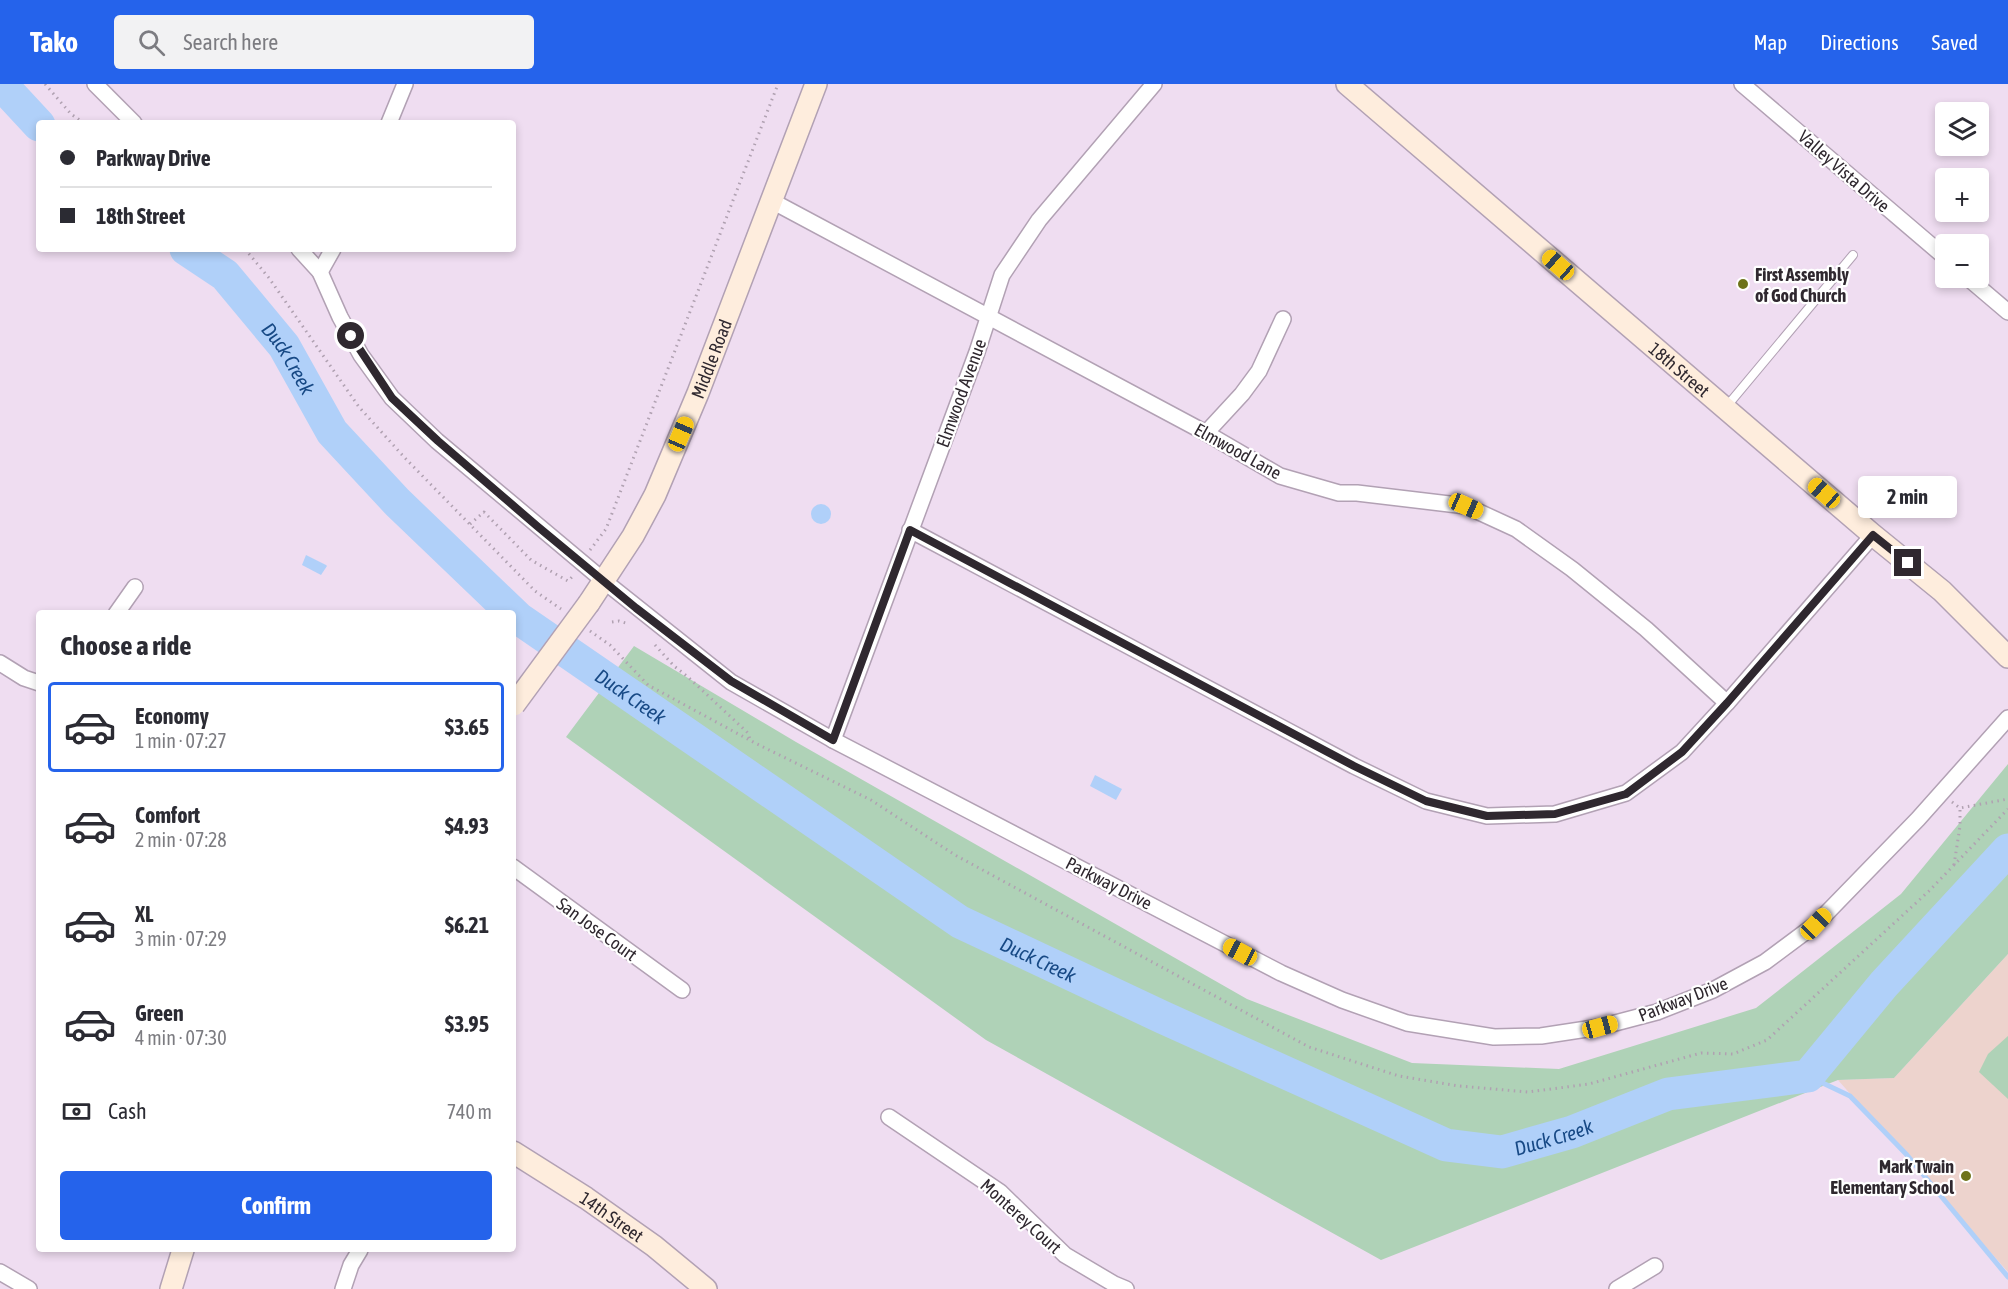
<!DOCTYPE html>
<html lang="en">
<head>
<meta charset="utf-8">
<style>
	body { margin:0; font-family:"Asap Condensed",sans-serif; background:#f2f2f3; color:#2b2b33; height:100vh; display:flex; flex-direction:column; font-size:22px; white-space:nowrap }
	* { box-sizing:border-box; margin:0 }
	p { font-size:20px; color:#7c7c81 }
	.icon { flex:none; width:33px; height:33px; fill:none; stroke:currentColor; stroke-width:2; stroke-linecap:round; stroke-linejoin:round }
	.map { position:relative; flex:1; overflow:hidden }
	.panel { position:absolute; left:36px; top:526px; width:480px; height:642px; display:flex; flex-direction:column; background:#fff; border-radius:6px; box-shadow:0 3px 9px #0003 }
	.panel>* { flex:none }
	.top-card { position:absolute; left:36px; top:36px; width:480px; height:132px; border-radius:6px; box-shadow:0 3px 9px #0003; display:grid; align-content:center; height:132px; padding:0 24px; background:#fff }
	.fabs { position:absolute; left:1935px; top:18px; display:grid; gap:12px }
	.fabs a { display:grid; place-items:center; width:54px; height:54px; border-radius:6px; background:#fff; box-shadow:0 3px 9px #0003; font-size:30px }
	.end { position:absolute; width:27px; height:27px; margin:-14px; border:8px solid #2f282f; background:#fff; box-shadow:0 0 0 3px #fff }
	.from { border-radius:50% }
	.bubble { position:absolute; height:42px; border-radius:6px; background:#fff; box-shadow:0 3px 9px #0003; font-size:20px; font-weight:700; line-height:42px; text-align:center }
	.car { position:absolute; width:18px; height:36px; margin:-18px -9px; border-radius:8px; box-shadow:0 0 4px 2px #0007; background:linear-gradient(#f5c518 24%,#345 0 40%,#f5c518 0 76%,#345 0 86%,#f5c518 0) }
	.top-card b { display:flex; align-items:center; gap:21px; height:57px; font-size:22px }
	.top-card b+b { border-top:2px solid #e1e1e2 }
	.top-card i { width:15px; height:15px; background:#2b2b33 }
	ul { padding:0; list-style:none }
	li { display:flex; align-items:center; gap:18px; height:90px; margin:0 12px 9px; padding:0 12px; border:3px solid transparent; border-radius:6px }
	li div { flex:1 }
	li b { display:block; font-size:22px }
	li em { font-style:normal; font-weight:700 }
	li.active { border-color:#2563eb }
	li>.icon { width:54px; height:54px; stroke-width:1.5 }
	h2 { padding:0 24px; font-size:27px; line-height:72px }
	.pay { display:flex; align-items:center; gap:15px; height:66px; padding:0 24px; font-size:22px }
	.pay p { margin-inline-start:auto }
	.cta { display:flex; gap:12px; margin-top:auto; padding:12px 24px }
	.cta a { flex:1; height:69px; border-radius:6px; background:#2563eb; color:#fff; font-size:24px; font-weight:700; line-height:69px; text-align:center }
	header { display:flex; align-items:center; gap:36px; box-sizing:border-box; height:84px; padding:0 30px; background:#2563eb; color:#fff }
	header strong { font-size:28px }
	nav { display:flex; gap:33px; margin-inline-start:auto; font-size:21px }
	.search { width:420px; height:54px; background:#f2f2f3; display:flex; align-items:center; gap:15px; box-sizing:border-box; padding:0 21px; border-radius:6px; color:#7c7c81; font-size:22px }
	.map>svg:first-child { display:block }
	.education { fill:#edd3cd }
	.green { fill:#afd2b7 }
	.water { fill:#b0d0f9 }
	.lines { fill:none; stroke-linecap:round; stroke-linejoin:round }
	.stream { stroke:#b0d0f9; stroke-width:5 }
	.river { stroke:#b0d0f9; stroke-width:33 }
	.lane-casing { stroke:#b2a1b4; stroke-width:10 }
	.street-casing { stroke:#b2a1b4; stroke-width:18 }
	.secondary-casing { stroke:#b2a1b4; stroke-width:24 }
	.path { stroke:#b0a1b1; stroke-width:3; stroke-dasharray:1.5 4.5; stroke-linecap:butt }
	.lane { stroke:#fff; stroke-width:8 }
	.street { stroke:#fff; stroke-width:15 }
	.secondary { stroke:#feeddd; stroke-width:21 }
	.secondary-bridge-casing { stroke:#b2a1b4; stroke-width:24; stroke-linecap:butt }
	.secondary-bridge { stroke:#feeddd; stroke-width:21 }
	.route { stroke:#2f282f; stroke-width:8 }
	.poi-dot { fill:#6e731a; stroke:#fff; stroke-width:2 }
	.labels { text-anchor:middle; dominant-baseline:central; stroke-width:4.5; stroke-linejoin:round; paint-order:stroke }
	.street-label { font-size:18px; fill:#2f282f; stroke:#fff }
	.poi-label { font-size:18px; font-weight:bold; fill:#2f282f; stroke:#fff; text-anchor:start }
	.water-label { font-size:20px; font-style:italic; fill:#174985; stroke:#fff }
</style>
</head>
<body>
<header>
<strong>Tako</strong>
<div class="search"><svg class="icon" aria-label="search" viewBox="0 0 24 24"><circle cx="10" cy="10" r="6"/><path d="M15 15l6 6"/></svg>Search here</div>
<nav><a>Map</a><a>Directions</a><a>Saved</a></nav>
</header>
<div class="map">
<svg width="2008" height="1205" viewBox="0 0 2008 1205">
	<rect width="100%" height="100%" fill="#efddf1"/>
	<polygon class="education" points="2008,870 2008,1188 1838,996 1894,994"/>
	<g class="green">
		<polygon points="634,562 796,658 1247,915 1412,979 1559,985 1756,924 1901,810 2008,680 2008,870 1894,994 1838,996 1381,1176 986,956 566,653"/>
		<polygon points="2008,952 2008,1015 1979,988 1988,970"/>
	</g>
	<g class="water">
		<circle cx="821" cy="430" r="10"/>
		<polygon points="306,471 326,481 327,482 321,491 302,481"/>
		<polygon points="1095,691 1122,705 1116,716 1090,702"/>
	</g>
	<g class="lines">
		<polyline class="stream" points="1808,992 1850,1012 1907,1071 2008,1193"/>
		<g class="river">
			<polyline points="1,0 39,41"/>
			<path id="s1" d="M186 165 225 191 284 262 332 348 397 418 518 534 960 838 1162 933 1446 1061 1502 1068 1572 1048 1668 1010 1808 992 1884 900 2008 766"/>
		</g>
		<defs>
			<polyline id="lane" points="1727,322 1853,171"/>
			<g id="street">
				<polyline points="95,0 134,39"/>
				<polyline points="1742,0 1946,174"/>
				<polyline points="389,39 405,0"/>
				<polyline points="770,116 1206,349 1280,392 1339,409 1357,409 1466,422 1516,445 1572,485 1646,545 1727,619"/>
				<polyline points="299,165 320,188 340,233 361,271 392,314 437,357 604,497 731,598 833,656 1281,889 1342,916 1407,939 1494,953 1541,952 1600,943 1657,928 1713,906 1765,878 1816,840 1918,735 2008,634"/>
				<polyline points="320,188 333,165"/>
				<polyline points="1968,194 2008,228"/>
				<polyline points="1206,349 1242,310 1259,287 1283,235"/>
				<polyline points="910,446 1354,682 1426,717 1487,732 1555,730 1626,709 1682,668 1727,619 1873,451"/>
				<polyline points="116,530 135,503"/>
				<polyline points="0,579 24,594 39,599"/>
				<polyline points="833,656 977,268 1002,191 1039,136 1154,0"/>
				<polyline points="513,783 682,906"/>
				<polyline points="889,1033 1000,1108 1065,1171 1114,1200 1126,1205"/>
				<polyline points="0,1188 29,1205"/>
				<polyline points="343,1205 351,1181 360,1166"/>
				<polyline points="1617,1205 1655,1182"/>
			</g>
			<g id="secondary">
				<path id="s2" d="M1347 0 1873 451 1942 507 2008 573"/>
				<path id="s3" d="M589 519 633 452 655 411 698 309 816 0"/>
				<path id="s4" d="M513 1068 586 1114 654 1162 706 1205"/>
				<polyline points="171,1205 183,1166"/>
			</g>
		</defs>
		<use href="#lane" class="lane-casing"/>
		<use href="#street" class="street-casing"/>
		<use href="#secondary" class="secondary-casing"/>
		<g class="path">
			<polyline points="45,0 71,30 84,39"/>
			<polyline points="245,165 269,194 359,323 404,373 535,507 561,525"/>
			<polyline points="470,440 484,428 531,476 568,497 573,492"/>
			<polyline points="590,466 606,445 778,0"/>
			<polyline points="612,538 619,537 629,540"/>
			<polyline points="590,547 610,561 648,601 755,659 871,716 955,771 1309,963 1399,992 1459,1002 1528,1008 1589,1000 1701,969 1733,970 1767,956 1929,807 2008,725"/>
			<polyline points="655,561 674,582 688,593 748,649 750,655"/>
			<polyline points="1952,718 1960,724 2008,715"/>
			<polyline points="1954,781 1960,742 1960,724"/>
		</g>
		<use href="#lane" class="lane"/>
		<use href="#street" class="street"/>
		<use href="#secondary" class="secondary"/>
		<defs>
			<polyline id="secondary-bridge" points="514,621 589,519"/>
		</defs>
		<use href="#secondary-bridge" class="secondary-bridge-casing"/>
		<use href="#secondary-bridge" class="secondary-bridge"/>
	</g>
	<g class="lines">
		<polyline class="route" points="351,252 392,314 438,357 537,442 636,524 731,597 833,656 910,446 1354,682 1426,717 1487,732 1555,730 1626,710 1682,668 1727,619 1873,451 1908,479"/>
	</g>
	<g class="poi-dot">
		<circle cx="1743" cy="200" r="6"/>
		<circle cx="1966" cy="1092" r="6"/>
	</g>
	<g class="labels">
		<g class="street-label">
			<text transform="translate(1844 87) rotate(41)">Valley Vista Drive</text>
			<text stroke="none"><textPath href="#s3" startOffset="274">Middle Road</textPath></text>
			<text stroke="none"><textPath href="#s2" startOffset="438">18th Street</textPath></text>
			<text transform="translate(961 309) rotate(-70)">Elmwood Avenue</text>
			<text transform="translate(1238 367) rotate(29)">Elmwood Lane</text>
			<text transform="translate(1109 799) rotate(27)">Parkway Drive</text>
			<text transform="translate(597 845) rotate(36)">San Jose Court</text>
			<text transform="translate(1683 915) rotate(-21)">Parkway Drive</text>
			<text transform="translate(1021 1132) rotate(42)">Monterey Court</text>
			<text stroke="none"><textPath href="#s4" startOffset="118">14th Street</textPath></text>
		</g>
		<g class="poi-label">
			<text x="1755" y="190">First Assembly<tspan x="1755" dy="21">of God Church</tspan></text>
			<text x="1954" y="1082" text-anchor="end">Mark Twain<tspan x="1954" dy="21">Elementary School</tspan></text>
		</g>
		<g class="water-label">
			<text stroke="none"><textPath href="#s1" startOffset="152">Duck Creek</textPath></text>
			<text stroke="none"><textPath href="#s1" startOffset="638">Duck Creek</textPath></text>
			<text stroke="none"><textPath href="#s1" startOffset="1124">Duck Creek</textPath></text>
			<text stroke="none"><textPath href="#s1" startOffset="1682">Duck Creek</textPath></text>
		</g>
	</g>
</svg>
<div class="fabs">
<a><svg class="icon" aria-label="layers" viewBox="0 0 24 24"><path d="M12 4l9 5-9 5-9-5zM3 14l9 5 9-5"/></svg></a>
<a>+</a>
<a>−</a>
</div>
<i class="end from" style="left:351px;top:252px"></i>
<i class="end" style="left:1908px;top:479px"></i>
<div class="bubble" style="left:1858px;top:392px;width:99px">2 min</div>
<i class="car" style="left:1558px;top:181px;rotate:311deg"></i>
<i class="car" style="left:681px;top:350px;rotate:23deg"></i>
<i class="car" style="left:1824px;top:409px;rotate:311deg"></i>
<i class="car" style="left:1466px;top:422px;rotate:114deg"></i>
<i class="car" style="left:1816px;top:840px;rotate:44deg"></i>
<i class="car" style="left:1240px;top:868px;rotate:298deg"></i>
<i class="car" style="left:1600px;top:943px;rotate:75deg"></i>
<div class="top-card">
<b><i class="from"></i>Parkway Drive</b>
<b><i></i>18th Street</b>
</div>
<section class="panel">
<h2>Choose a ride</h2>
<ul>
<li class="active"><svg class="icon" aria-label="car" viewBox="0 0 24 24"><path d="M5 17H2v-5l4-1 3-4h7l3 4 3 1v5h-3M9 17h6M6 11h13"/><circle cx="7" cy="17" r="2"/><circle cx="17" cy="17" r="2"/></svg><div><b>Economy</b><p>1 min · 07:27</p></div><em>$3.65</em></li>
<li><svg class="icon" aria-label="car" viewBox="0 0 24 24"><path d="M5 17H2v-5l4-1 3-4h7l3 4 3 1v5h-3M9 17h6M6 11h13"/><circle cx="7" cy="17" r="2"/><circle cx="17" cy="17" r="2"/></svg><div><b>Comfort</b><p>2 min · 07:28</p></div><em>$4.93</em></li>
<li><svg class="icon" aria-label="car" viewBox="0 0 24 24"><path d="M5 17H2v-5l4-1 3-4h7l3 4 3 1v5h-3M9 17h6M6 11h13"/><circle cx="7" cy="17" r="2"/><circle cx="17" cy="17" r="2"/></svg><div><b>XL</b><p>3 min · 07:29</p></div><em>$6.21</em></li>
<li><svg class="icon" aria-label="car" viewBox="0 0 24 24"><path d="M5 17H2v-5l4-1 3-4h7l3 4 3 1v5h-3M9 17h6M6 11h13"/><circle cx="7" cy="17" r="2"/><circle cx="17" cy="17" r="2"/></svg><div><b>Green</b><p>4 min · 07:30</p></div><em>$3.95</em></li>
</ul>
<div class="pay"><svg class="icon" aria-label="cash" viewBox="0 0 24 24"><path d="M3 7h18v10H3z"/><circle cx="12" cy="12" r="2"/></svg>Cash<p>740 m</p></div>
<div class="cta"><a>Confirm</a></div>
</section>
</div>
</body>
</html>
